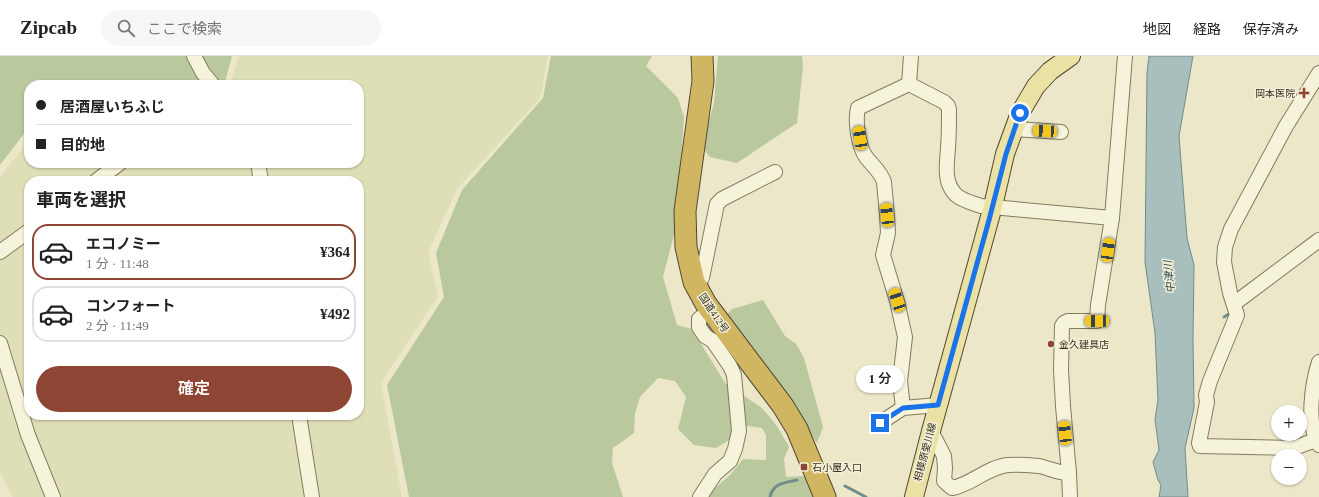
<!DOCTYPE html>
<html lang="ja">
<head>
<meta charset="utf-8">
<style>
	body { margin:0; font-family:"Times New Roman","Noto Sans JP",serif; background:#f6f6f6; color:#222; height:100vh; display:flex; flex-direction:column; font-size:15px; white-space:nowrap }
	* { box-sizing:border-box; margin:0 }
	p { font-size:13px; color:#767676 }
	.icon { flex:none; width:22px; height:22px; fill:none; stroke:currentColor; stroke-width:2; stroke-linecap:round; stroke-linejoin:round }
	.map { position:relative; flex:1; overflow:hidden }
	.drawer { position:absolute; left:24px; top:120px; width:340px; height:244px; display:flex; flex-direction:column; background:#fff; border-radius:16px; box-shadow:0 1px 3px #0004 }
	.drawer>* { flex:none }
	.top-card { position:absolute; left:24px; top:24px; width:340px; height:88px; border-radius:16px; box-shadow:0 1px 3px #0004; display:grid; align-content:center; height:88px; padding:0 12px; background:#fff }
	.controls { position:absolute; left:1271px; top:349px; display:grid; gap:8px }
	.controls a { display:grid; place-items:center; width:36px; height:36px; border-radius:50%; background:#fff; box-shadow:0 1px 3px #0004; font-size:20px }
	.end { position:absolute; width:18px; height:18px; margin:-9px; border:5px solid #1a73e8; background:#fff; box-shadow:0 0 0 2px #fff }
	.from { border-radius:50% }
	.bubble { position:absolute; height:28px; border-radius:14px; background:#fff; box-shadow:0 1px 3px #0004; font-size:13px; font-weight:600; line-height:28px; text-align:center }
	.car { position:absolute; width:12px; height:24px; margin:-12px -6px; border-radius:5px; box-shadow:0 0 3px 1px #0007; background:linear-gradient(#f5c518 24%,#345 0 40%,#f5c518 0 76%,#345 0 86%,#f5c518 0) }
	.top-card b { display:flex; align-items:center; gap:14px; height:38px; font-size:15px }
	.top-card b+b { border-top:1px solid #e0e0e0 }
	.top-card i { width:10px; height:10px; background:#222 }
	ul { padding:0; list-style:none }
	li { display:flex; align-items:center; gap:12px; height:56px; margin:0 8px 6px; padding:0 4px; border:2px solid #e0e0e0; border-radius:16px }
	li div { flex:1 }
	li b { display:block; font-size:15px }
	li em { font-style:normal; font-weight:600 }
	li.on { border-color:#8e4534 }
	li>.icon { width:36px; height:36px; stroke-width:1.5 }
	h2 { padding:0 12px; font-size:18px; line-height:48px }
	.button { display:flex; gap:8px; margin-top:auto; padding:8px 12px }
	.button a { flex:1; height:46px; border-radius:24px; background:#8e4534; color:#fff; font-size:16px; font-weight:600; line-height:46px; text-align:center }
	header { display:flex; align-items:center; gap:24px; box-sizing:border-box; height:56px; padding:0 20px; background:#fff; border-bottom:1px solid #e0e0e0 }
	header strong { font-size:19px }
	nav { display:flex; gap:22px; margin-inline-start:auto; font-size:14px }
	.search { width:280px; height:36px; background:#f6f6f6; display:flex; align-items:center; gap:10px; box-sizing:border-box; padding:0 14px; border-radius:22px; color:#767676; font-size:15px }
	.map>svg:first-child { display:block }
	.farmland { fill:#dedfb6; fill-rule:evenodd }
	.green { fill:#bac89d }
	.water { fill:#a9bfbd; stroke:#708d8b }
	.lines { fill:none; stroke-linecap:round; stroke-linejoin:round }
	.stream { stroke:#708d8b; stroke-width:3 }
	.minor-casing { stroke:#857b5f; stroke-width:16 }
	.major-casing { stroke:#534832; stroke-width:20 }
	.highway-casing { stroke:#534832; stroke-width:23 }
	.minor { stroke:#f6f3db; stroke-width:14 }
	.major { stroke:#eae2a4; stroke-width:18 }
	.highway { stroke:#d1b662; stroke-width:21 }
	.route { stroke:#1a73e8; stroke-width:5 }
	.poi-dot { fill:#8e4534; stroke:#f3f0d7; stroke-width:1.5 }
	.labels { text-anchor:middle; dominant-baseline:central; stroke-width:3; stroke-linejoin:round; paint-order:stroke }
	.poi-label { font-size:10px; fill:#373021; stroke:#f3f0d7; text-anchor:start }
	.street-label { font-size:10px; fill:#373021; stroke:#f3f0d7 }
	.water-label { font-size:11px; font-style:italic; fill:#325055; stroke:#f3f0d7 }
</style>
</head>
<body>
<header>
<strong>Zipcab</strong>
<div class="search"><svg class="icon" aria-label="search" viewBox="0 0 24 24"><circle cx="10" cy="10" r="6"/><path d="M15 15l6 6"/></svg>ここで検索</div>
<nav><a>地図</a><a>経路</a><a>保存済み</a></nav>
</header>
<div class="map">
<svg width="1319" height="441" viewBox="0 0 1319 441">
	<rect width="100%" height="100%" fill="#ebe7c8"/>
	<path class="farmland" d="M239 0H548L540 42 457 133 428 196 438 240 381 327 402 441H13L0 417V121L29 84V107H359V29H230ZM29 125H359V359H29Z"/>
	<g class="green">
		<polygon points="0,0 232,0 224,29 29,29 29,71 0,109"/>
		<polygon points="551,0 652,0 646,10 678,42 684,61 676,171 663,221 677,269 692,273 725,327 762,352 777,370 789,391 784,403 786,421 805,420 812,427 816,441 708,441 711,436 730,419 743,403 766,404 766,379 762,372 734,368 731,383 716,392 694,389 678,373 686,341 675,325 658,322 640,341 635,357 634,377 613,392 612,407 623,441 409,441 387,329 444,241 436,197 462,134 543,42"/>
		<polygon points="718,0 802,0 803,10 797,67 737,107 710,101 702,91 714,47"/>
		<polygon points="763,244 785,280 796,288 804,302 823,371 817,387 775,327 725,260 732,253"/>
	</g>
	<polygon class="water" points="1149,0 1193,0 1179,80 1187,182 1194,209 1193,283 1194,352 1185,392 1188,441 1159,441 1161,429 1158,424 1153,406 1159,394 1155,363 1158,344 1155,277 1145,206 1147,17"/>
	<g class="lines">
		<g class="stream">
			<polyline points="1224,261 1232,256"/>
			<polyline points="845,430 866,441"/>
			<path d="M770 441C773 427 784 427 797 424"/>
		</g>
		<defs>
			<g id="minor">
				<polyline points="194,0 203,17 213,29"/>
				<path d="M909 28 944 46 948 50 949 54C949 67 949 79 948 92 947 108 943 126 956 139 963 145 973 147 981 150L1112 162 1125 0"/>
				<polyline points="1014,73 1061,76"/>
				<polyline points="258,107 261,125"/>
				<polyline points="96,125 120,107"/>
				<polyline points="0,196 29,175"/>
				<polyline points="694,226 702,222 717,148 722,143 775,116"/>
				<polyline points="1235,247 1319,184"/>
				<polyline points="0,287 28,379 53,441"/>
				<path d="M1319 306C1312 328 1306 368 1319 389"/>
				<path d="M903 352 900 325 905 281 897 245 883 199 888 177 887 159 884 126C881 116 872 109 866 101 858 90 855 64 858 52L909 28 911 0"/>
				<polyline points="299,359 312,441"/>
				<polyline points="880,367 903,352 938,349"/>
				<path d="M931 375 944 400 945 412 944 425 952 432C971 429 987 411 1008 409 1018 408 1029 409 1039 410 1049 412 1058 417 1069 417L1063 350 1061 314 1062 270 1064 267 1068 265H1097L1098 249 1112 162"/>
				<polyline points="1316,384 1294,392 1200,390 1199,387 1207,346 1206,339 1210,325 1237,259 1230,237 1224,206 1225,191 1231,173 1286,70 1319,17"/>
				<polyline points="1069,417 1070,441"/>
				<polyline points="700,441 715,418 730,405 735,393 739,375 734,319 730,310 713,285 705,280 699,271 699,263 710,254"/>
			</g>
			<polyline id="major" points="914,441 931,375 993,150 1005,98 1020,57 1036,30 1050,15 1071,0"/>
			<polyline id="highway" points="702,0 703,25 685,155 686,191 694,226 706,248 783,350 797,373 825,441"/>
		</defs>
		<use href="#minor" class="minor-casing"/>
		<use href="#major" class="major-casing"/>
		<use href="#highway" class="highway-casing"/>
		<use href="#minor" class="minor"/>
		<use href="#major" class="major"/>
		<use href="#highway" class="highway"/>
	</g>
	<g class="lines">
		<polyline class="route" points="880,367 903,352 938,349 989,164 1006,98 1020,57"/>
	</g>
	<g class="poi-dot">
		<path d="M1302 31h4v4h4v4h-4v4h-4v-4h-4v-4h4z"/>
		<circle cx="1051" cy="288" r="4"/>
		<rect x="800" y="407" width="8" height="8" rx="2"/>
	</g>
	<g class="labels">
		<g class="poi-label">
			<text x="1295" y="37" text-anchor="end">岡本医院</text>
			<text x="1059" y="288">金久建具店</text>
			<text x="812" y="411">石小屋入口</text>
		</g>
		<g class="street-label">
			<text transform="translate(714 257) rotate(56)">国道412号</text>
			<text transform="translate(925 396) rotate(-75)">相模原愛川線</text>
		</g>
		<g class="water-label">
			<text transform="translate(1169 221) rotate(-95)">中津川</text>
		</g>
	</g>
</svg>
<div class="controls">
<a>+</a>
<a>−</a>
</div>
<i class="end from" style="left:1020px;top:57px"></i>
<i class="end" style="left:880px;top:367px"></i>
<div class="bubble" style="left:856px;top:309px;width:48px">1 分</div>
<i class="car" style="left:1045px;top:75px;rotate:273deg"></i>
<i class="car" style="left:860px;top:82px;rotate:351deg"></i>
<i class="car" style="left:887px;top:159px;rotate:354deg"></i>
<i class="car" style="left:1108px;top:194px;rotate:8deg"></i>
<i class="car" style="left:897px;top:244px;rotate:342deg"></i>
<i class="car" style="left:1097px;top:265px;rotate:270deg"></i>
<i class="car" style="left:1065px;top:377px;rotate:354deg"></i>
<div class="top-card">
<b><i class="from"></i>居酒屋いちふじ</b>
<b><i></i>目的地</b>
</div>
<section class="drawer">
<h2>車両を選択</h2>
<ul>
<li class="on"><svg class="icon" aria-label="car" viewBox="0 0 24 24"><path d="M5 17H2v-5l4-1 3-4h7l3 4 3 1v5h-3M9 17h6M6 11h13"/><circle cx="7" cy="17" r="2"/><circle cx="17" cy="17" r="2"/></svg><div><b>エコノミー</b><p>1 分 · 11:48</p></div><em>¥364</em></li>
<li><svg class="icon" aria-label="car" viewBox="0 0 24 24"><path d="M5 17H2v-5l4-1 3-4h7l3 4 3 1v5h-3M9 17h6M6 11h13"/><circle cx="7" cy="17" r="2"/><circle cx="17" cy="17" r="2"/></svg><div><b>コンフォート</b><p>2 分 · 11:49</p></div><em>¥492</em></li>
</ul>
<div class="button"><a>確定</a></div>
</section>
</div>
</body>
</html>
